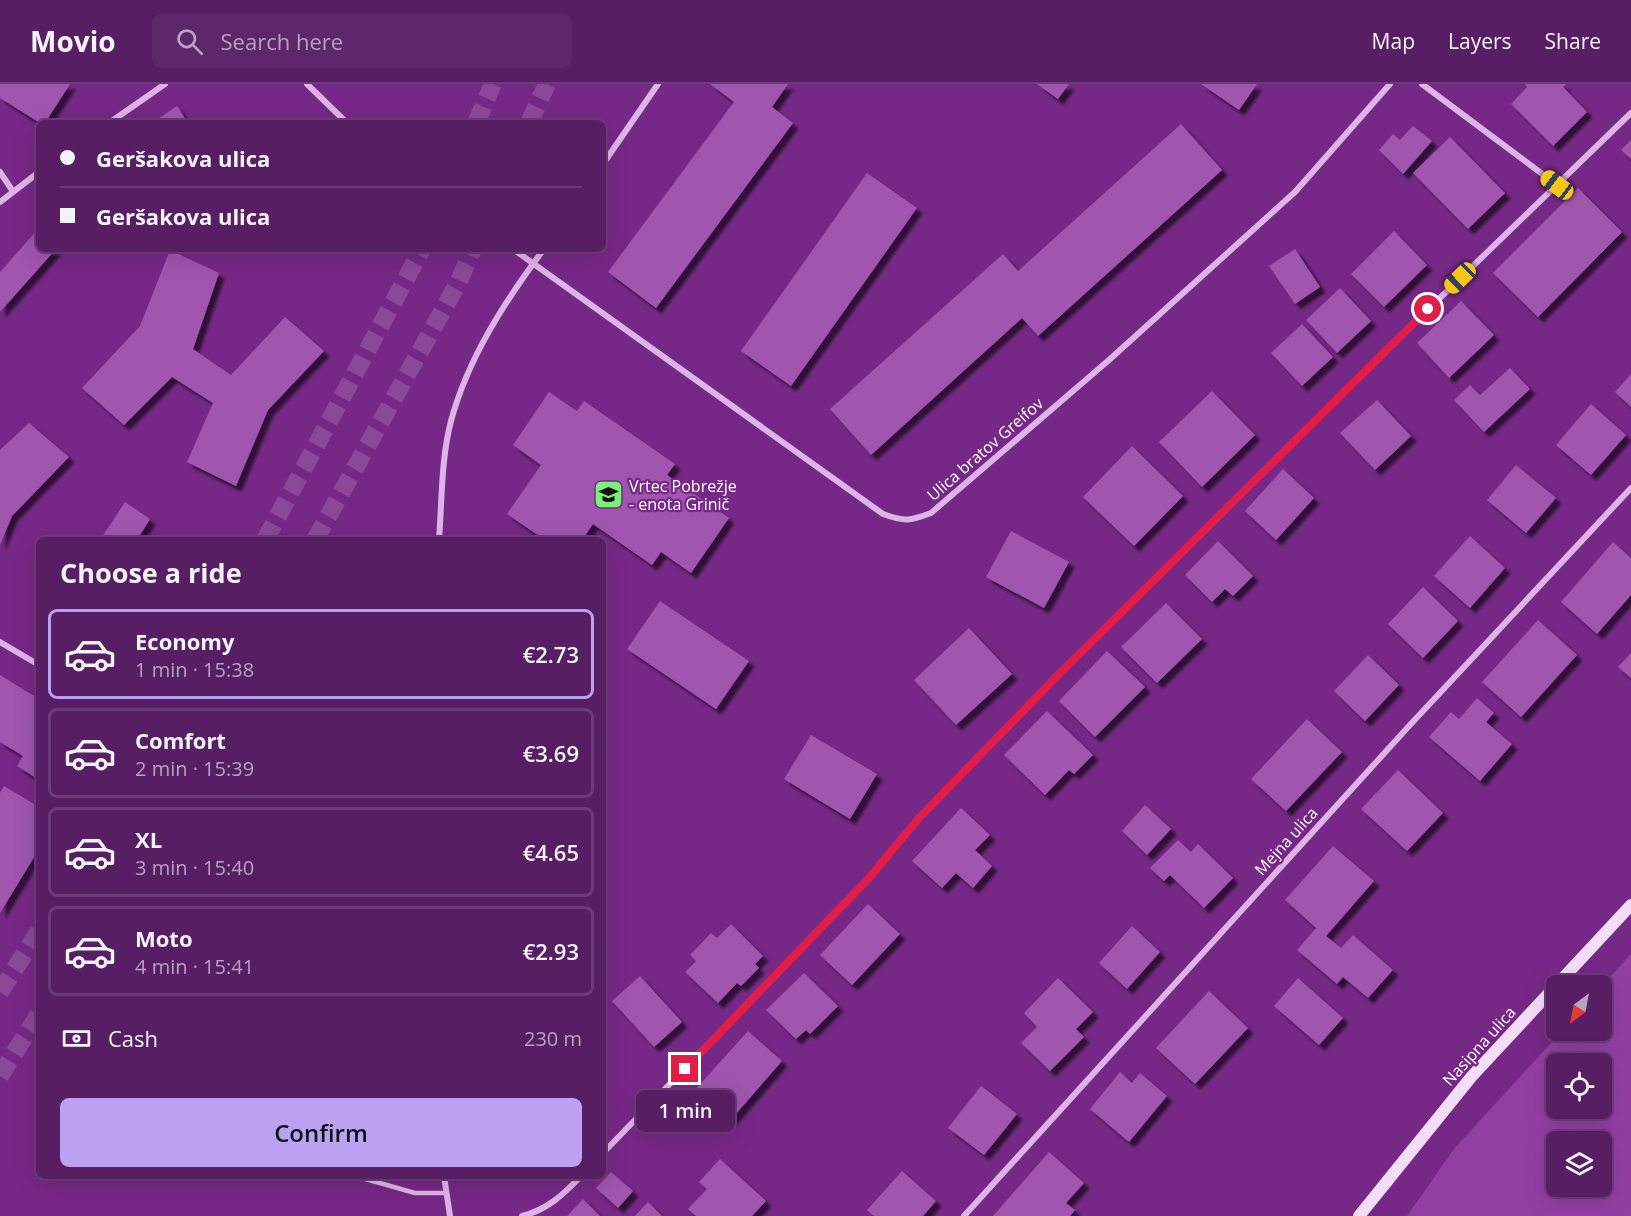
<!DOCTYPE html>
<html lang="en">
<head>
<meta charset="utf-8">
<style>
	body { margin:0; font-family:"Open Sans",sans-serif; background:#5e276a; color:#f1f3f6; height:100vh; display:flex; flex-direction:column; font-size:22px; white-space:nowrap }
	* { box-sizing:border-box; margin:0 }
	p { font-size:20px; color:#b7a2bf }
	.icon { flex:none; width:33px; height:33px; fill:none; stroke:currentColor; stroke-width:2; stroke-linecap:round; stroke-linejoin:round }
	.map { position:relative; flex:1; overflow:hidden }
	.details { position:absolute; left:36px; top:453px; width:570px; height:642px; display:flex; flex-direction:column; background:#581e64; border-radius:9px; box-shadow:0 6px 24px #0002,0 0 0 2px #6d3c78 }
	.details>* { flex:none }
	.guide { position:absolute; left:36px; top:36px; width:570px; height:132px; border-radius:9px; box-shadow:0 6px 24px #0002,0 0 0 2px #6d3c78; display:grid; align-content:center; height:132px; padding:0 24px; background:#581e64 }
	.needle { width:39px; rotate:212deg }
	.tools { position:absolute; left:1546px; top:891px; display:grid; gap:12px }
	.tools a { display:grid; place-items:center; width:66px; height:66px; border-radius:9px; background:#581e64; box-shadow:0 6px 24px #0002,0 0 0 2px #6d3c78; font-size:30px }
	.end { position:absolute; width:27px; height:27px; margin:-14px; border:8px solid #e11d48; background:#fff; box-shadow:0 0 0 3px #fff }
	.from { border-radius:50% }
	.bubble { position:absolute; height:42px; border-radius:9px; background:#581e64; box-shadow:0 6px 24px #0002,0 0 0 2px #6d3c78; font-size:20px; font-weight:600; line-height:42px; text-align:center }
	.car { position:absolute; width:18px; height:36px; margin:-18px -9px; border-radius:8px; box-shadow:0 0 4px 2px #0007; background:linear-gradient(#f5c518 24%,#345 0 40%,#f5c518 0 76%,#345 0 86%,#f5c518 0) }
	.guide b { display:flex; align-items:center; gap:21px; height:57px; font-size:22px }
	.guide b+b { border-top:2px solid #6d3c78 }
	.guide i { width:15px; height:15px; background:#f1f3f6 }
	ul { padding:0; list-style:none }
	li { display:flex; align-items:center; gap:18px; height:90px; margin:0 12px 9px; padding:0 12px; border:3px solid #6d3c78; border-radius:9px }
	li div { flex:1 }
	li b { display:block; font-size:22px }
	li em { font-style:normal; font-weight:600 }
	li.active { border-color:#bca0f2 }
	li>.icon { width:54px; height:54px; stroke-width:1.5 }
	h2 { padding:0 24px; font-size:27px; line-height:72px }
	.pay { display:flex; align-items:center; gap:15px; height:66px; padding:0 24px; font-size:22px }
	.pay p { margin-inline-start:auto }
	.button { display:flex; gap:12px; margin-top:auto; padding:12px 24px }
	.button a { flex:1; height:69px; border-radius:9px; background:#bca0f2; color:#111; font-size:24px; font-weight:600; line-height:69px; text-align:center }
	header { display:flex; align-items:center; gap:36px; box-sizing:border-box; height:84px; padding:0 30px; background:#581e64; border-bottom:2px solid #6d3c78 }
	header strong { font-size:28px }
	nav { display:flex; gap:33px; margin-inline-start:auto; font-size:21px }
	.search { width:420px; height:54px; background:#5e276a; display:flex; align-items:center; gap:15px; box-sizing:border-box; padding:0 21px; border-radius:9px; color:#b7a2bf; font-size:22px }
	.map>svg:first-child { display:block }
	.green { fill:#923fa4; fill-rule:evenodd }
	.building { fill:#a054af; filter:url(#shadow) }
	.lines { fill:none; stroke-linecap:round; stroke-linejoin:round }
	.highway-tunnel { stroke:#8b4898; stroke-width:18; stroke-dasharray:18 9; stroke-linecap:butt }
	.lane { stroke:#deb3e8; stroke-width:4.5 }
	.street { stroke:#deb3e8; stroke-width:6 }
	.secondary { stroke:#f3ddf7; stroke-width:12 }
	.route { stroke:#e11d48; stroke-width:8 }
	.labels { text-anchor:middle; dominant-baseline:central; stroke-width:4.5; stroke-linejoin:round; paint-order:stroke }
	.street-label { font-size:16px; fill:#fff; stroke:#762886 }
	.poi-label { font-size:16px; fill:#fff; stroke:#762886; text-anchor:start }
</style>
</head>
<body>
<header>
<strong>Movio</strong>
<div class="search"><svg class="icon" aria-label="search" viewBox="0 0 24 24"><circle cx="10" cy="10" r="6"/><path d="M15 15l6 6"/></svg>Search here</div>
<nav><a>Map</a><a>Layers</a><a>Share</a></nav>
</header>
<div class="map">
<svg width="1631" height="1132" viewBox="0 0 1631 1132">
	<defs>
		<filter id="shadow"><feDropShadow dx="5.5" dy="5.5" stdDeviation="1.5" flood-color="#0009"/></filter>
	</defs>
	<rect width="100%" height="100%" fill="#762886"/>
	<path class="green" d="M1631 870V1132H1407L1454 1065 1562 947 1602 946V902ZM1557 980H1602V1024H1557ZM1557 1058H1602V1102H1557Z"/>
	<g class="building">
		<polygon points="0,0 70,0 45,39 40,39 0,14"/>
		<polygon points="710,0 788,0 772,23 793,39 656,224 608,188 734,18"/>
		<polygon points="1037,0 1069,0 1058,15"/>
		<polygon points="1201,0 1257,0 1239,26"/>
		<polygon points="1525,0 1566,0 1563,3 1587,28 1553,62 1511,20 1527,3"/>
		<polygon points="177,22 188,39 152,39"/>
		<polygon points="1181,40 1222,86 1038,252 1022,234 871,371 830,325 1003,170 1018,187"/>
		<polygon points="1413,42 1432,57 1403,90 1379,66 1393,50 1400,56"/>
		<polygon points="1450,53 1505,109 1468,145 1413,89"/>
		<polygon points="1631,56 1631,75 1621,66"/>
		<polygon points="867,89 917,124 791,302 741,267"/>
		<polygon points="1578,104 1622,148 1538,233 1493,189"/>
		<polygon points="39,144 39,165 56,165 0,228 0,188"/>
		<polygon points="1394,147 1427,181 1384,223 1351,190"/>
		<polygon points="1295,165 1320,203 1295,220 1269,182"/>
		<polygon points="170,166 219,189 193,265 231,291 285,233 324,267 268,326 236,402 187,378 213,319 172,293 124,341 82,304 140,242"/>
		<polygon points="1340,204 1371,237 1337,269 1306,236"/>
		<polygon points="1461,217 1494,251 1449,294 1417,259"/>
		<polygon points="1302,240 1333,273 1302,302 1271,269"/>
		<polygon points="1510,284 1530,305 1484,348 1454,316 1470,301 1480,311"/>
		<polygon points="1631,290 1631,323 1615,308"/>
		<polygon points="1212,307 1255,351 1202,403 1159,358"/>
		<polygon points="549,308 577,327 584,317 675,380 667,391 729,434 691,489 661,468 652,481 593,440 582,456 545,456 507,430 541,381 513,361"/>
		<polygon points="1377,316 1411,352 1375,386 1340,349"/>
		<polygon points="1591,320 1626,351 1591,391 1556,361"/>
		<polygon points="29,339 69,373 12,432 0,461 0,366"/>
		<polygon points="1132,362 1183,412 1134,462 1083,413"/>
		<polygon points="1516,381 1556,414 1526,449 1487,416"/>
		<polygon points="1283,385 1314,414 1276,456 1245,427"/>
		<polygon points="125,418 150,435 137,456 100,456"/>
		<polygon points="1011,447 1069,478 1044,524 986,493"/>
		<polygon points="1470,452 1505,484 1470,524 1434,492"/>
		<polygon points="1218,457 1253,492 1233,512 1225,505 1212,518 1185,491"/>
		<polygon points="1613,458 1631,474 1631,511 1597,550 1561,518"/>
		<polygon points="1423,503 1458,537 1423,574 1388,540"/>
		<polygon points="660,517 749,577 716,625 627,565"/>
		<polygon points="1166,519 1202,555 1157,599 1121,563"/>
		<polygon points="1538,536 1577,571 1521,633 1482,598"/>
		<polygon points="969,544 1012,590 956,641 914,596"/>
		<polygon points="1107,567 1145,603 1095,653 1059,617"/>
		<polygon points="1631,569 1631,594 1618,583"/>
		<polygon points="1368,571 1399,601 1365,637 1334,607"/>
		<polygon points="0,591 39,615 39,688 36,694 17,682 23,672 0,658"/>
		<polygon points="1477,614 1494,629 1486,638 1512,660 1480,697 1429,653 1451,628 1459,635"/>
		<polygon points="1047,627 1093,671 1074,690 1069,686 1045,711 1004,671"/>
		<polygon points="1307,635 1342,668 1286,727 1251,695"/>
		<polygon points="811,651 877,690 850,735 784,695"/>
		<polygon points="1398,686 1443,729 1407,767 1361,725"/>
		<polygon points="4,702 39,723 39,765 0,829 0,709"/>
		<polygon points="1145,721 1171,745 1147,771 1122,747"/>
		<polygon points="961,724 990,751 975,766 992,782 973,804 956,789 942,804 912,777"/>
		<polygon points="1178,756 1191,768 1198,760 1233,794 1204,824 1170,791 1164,797 1150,784"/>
		<polygon points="1333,762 1374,797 1326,852 1341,864 1353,851 1393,886 1368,914 1343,893 1337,900 1297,866 1316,844 1285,816"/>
		<polygon points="868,820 900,850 852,901 820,871"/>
		<polygon points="731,840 763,872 755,880 759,884 741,902 737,899 718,919 685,888 696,877 690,871 711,849 717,854"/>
		<polygon points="1132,842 1160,868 1127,905 1099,879"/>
		<polygon points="804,889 838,922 810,950 806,946 796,955 766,926"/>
		<polygon points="640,892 682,938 654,963 612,917"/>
		<polygon points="1058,894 1093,928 1076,945 1084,953 1050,987 1021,959 1037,943 1024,929"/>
		<polygon points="1298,894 1343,934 1319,961 1274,922"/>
		<polygon points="1209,907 1248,944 1195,1000 1156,964"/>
		<polygon points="748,947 782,977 729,1038 694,1007"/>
		<polygon points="1120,988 1132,999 1140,989 1167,1012 1129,1058 1090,1025"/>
		<polygon points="981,1002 1017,1030 984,1071 948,1044"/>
		<polygon points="1049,1068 1084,1099 1066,1119 1075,1126 1070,1132 993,1132"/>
		<polygon points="720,1075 766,1117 752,1132 696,1132 688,1125 707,1105 699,1098"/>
		<polygon points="902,1087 936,1117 923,1132 874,1132 867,1126"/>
		<polygon points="611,1088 633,1107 618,1124 596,1104"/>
		<polygon points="583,1115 600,1132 567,1132"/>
		<polygon points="648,1118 662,1132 635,1132"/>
	</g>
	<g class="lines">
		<g class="highway-tunnel">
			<polyline points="476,39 493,0"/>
			<polyline points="529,39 547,0"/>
			<polyline points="265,456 422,165"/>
			<polyline points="315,456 457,201 473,165"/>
			<polyline points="0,908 39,847"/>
			<polyline points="0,992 39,930"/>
		</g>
		<polyline class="lane" points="355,1092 415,1109 446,1109"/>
		<g class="street">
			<polyline points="307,0 347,39"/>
			<polyline points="1422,0 1557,101"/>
			<polyline points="109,39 165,0"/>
			<polyline points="603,80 658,0"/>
			<polyline points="0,88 12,106"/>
			<polyline points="0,118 39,88"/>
			<path d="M513 165 883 430C905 438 910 437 931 429L1109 276 1295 108 1390 0"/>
			<path d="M439 456C442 417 441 375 451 337 468 274 505 217 544 165"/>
			<polyline points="0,558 39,581"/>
			<polyline points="603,1069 869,794 919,734 1058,591 1380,272 1631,29"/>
			<polyline points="444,1092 450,1132"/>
			<path d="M522 1132C547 1126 564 1110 581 1092"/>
			<polyline points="964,1132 1409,642 1631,404"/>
		</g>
		<polyline class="secondary" points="1359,1132 1472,992 1631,821"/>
	</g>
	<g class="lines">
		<polyline class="route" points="685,985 869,794 919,734 1058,591 1428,225"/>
	</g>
	<defs>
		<symbol id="school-square" viewBox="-11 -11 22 22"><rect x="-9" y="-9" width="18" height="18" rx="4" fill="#7bf079" stroke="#762886"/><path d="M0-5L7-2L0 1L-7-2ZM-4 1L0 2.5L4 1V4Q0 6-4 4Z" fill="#111"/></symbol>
	</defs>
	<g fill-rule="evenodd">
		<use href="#school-square" x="592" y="394" width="33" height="33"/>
	</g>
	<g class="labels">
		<g class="street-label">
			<text transform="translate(985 365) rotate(-41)">Ulica bratov Greifov</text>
			<text transform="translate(1286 757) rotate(-48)">Mejna ulica</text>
			<text transform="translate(1479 962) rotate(-48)">Nasipna ulica</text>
		</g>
		<g class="poi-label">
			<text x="629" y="402">Vrtec Pobrežje<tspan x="629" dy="18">- enota Grinič</tspan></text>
		</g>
	</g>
</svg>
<div class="tools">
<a><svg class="needle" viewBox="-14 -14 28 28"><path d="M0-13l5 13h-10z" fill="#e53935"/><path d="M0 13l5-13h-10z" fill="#b7a2bf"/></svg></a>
<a><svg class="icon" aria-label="locate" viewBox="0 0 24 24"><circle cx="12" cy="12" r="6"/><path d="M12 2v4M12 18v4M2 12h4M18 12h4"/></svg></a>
<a><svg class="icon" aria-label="layers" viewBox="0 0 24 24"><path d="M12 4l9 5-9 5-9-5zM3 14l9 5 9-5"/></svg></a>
</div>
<i class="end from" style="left:1428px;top:225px"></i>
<i class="end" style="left:685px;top:985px"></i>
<div class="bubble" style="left:636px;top:1006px;width:99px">1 min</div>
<i class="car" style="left:1557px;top:101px;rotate:307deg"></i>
<i class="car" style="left:1460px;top:194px;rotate:226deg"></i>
<div class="guide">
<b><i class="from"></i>Geršakova ulica</b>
<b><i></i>Geršakova ulica</b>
</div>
<section class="details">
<h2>Choose a ride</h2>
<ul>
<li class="active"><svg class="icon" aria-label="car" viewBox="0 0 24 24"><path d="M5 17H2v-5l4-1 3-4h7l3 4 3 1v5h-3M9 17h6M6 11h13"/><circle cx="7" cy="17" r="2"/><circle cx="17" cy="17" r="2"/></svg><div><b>Economy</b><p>1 min · 15:38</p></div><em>€2.73</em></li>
<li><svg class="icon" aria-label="car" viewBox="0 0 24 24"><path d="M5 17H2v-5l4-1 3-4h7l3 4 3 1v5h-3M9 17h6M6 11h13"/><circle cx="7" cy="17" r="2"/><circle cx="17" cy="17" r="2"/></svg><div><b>Comfort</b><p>2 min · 15:39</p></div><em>€3.69</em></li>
<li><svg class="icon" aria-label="car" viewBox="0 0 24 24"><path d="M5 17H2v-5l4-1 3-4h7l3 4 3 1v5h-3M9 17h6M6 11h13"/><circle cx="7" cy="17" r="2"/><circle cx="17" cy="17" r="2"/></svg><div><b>XL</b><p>3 min · 15:40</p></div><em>€4.65</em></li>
<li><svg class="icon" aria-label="car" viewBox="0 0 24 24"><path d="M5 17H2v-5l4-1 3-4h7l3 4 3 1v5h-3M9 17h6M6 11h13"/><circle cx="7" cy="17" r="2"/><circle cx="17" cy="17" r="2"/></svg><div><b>Moto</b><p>4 min · 15:41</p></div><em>€2.93</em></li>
</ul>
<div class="pay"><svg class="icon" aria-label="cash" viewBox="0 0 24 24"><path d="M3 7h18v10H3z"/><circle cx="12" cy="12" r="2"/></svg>Cash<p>230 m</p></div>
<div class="button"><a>Confirm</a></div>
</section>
</div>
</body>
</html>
